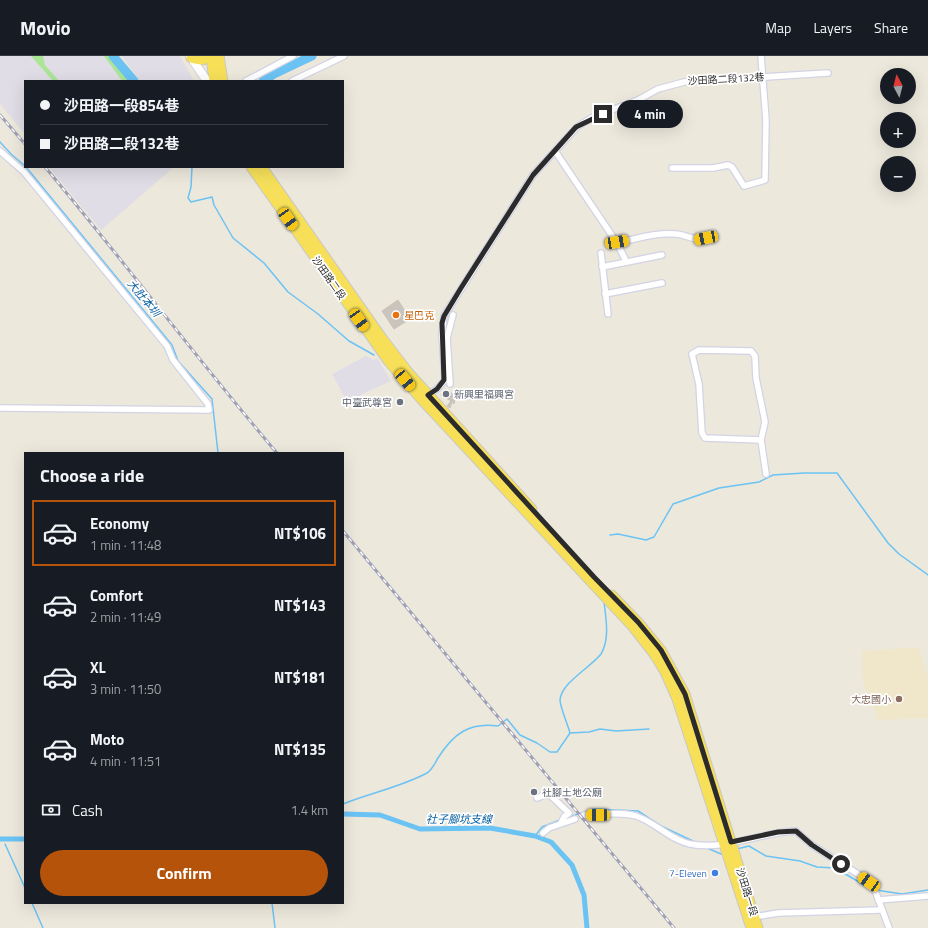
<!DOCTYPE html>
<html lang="en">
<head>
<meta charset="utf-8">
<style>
	body { margin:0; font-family:"Titillium Web","Noto Sans TC",sans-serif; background:#20242c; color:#f1f3f6; height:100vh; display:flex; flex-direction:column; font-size:15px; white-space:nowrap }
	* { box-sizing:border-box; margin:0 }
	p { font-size:13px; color:#9ea1a6 }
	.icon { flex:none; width:22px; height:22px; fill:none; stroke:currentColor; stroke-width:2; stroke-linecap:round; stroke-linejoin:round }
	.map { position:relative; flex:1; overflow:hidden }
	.side { position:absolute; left:24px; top:396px; width:320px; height:452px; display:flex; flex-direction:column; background:#171b24; border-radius:0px; box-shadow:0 4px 16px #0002 }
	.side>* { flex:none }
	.banner { position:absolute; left:24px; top:24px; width:320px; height:88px; border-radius:0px; box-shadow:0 4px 16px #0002; display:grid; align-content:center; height:88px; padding:0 16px; background:#171b24 }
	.needle { width:26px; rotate:353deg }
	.controls { position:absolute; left:880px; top:12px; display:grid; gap:8px }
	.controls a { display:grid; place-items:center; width:36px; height:36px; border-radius:50%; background:#171b24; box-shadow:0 4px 16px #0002; font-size:20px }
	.end { position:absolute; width:18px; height:18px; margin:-9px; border:5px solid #2b2b2b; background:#fff; box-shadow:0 0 0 2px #fff }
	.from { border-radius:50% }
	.bubble { position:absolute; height:28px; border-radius:14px; background:#171b24; box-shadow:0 4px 16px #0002; font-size:13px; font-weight:700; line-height:28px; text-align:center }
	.car { position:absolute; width:12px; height:24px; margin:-12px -6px; border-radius:5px; box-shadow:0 0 3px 1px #0007; background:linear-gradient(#f5c518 24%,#345 0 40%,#f5c518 0 76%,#345 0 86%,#f5c518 0) }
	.banner b { display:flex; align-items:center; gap:14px; height:38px; font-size:15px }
	.banner b+b { border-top:1px solid #363941 }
	.banner i { width:10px; height:10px; background:#f1f3f6 }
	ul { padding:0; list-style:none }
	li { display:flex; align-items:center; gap:12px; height:66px; margin:0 8px 6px; padding:0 8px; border:2px solid transparent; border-radius:0px }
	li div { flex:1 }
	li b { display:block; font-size:15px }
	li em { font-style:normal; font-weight:700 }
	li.selected { border-color:#b45309 }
	li>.icon { width:36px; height:36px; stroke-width:1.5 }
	h2 { padding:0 16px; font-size:18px; line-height:48px }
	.pay { display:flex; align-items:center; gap:10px; height:44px; padding:0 16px; font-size:15px }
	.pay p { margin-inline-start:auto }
	.button { display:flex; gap:8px; margin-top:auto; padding:8px 16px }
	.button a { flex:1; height:46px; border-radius:24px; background:#b45309; color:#fff; font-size:16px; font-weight:700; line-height:46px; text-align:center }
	header { display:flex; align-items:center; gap:24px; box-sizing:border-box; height:56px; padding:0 20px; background:#171b24; border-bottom:1px solid #363941 }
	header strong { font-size:19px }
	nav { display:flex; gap:22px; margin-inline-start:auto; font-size:14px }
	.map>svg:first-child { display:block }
	.industrial { fill:#e0dde6 }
	.education { fill:#f0e7cb }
	.green { fill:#abe696 }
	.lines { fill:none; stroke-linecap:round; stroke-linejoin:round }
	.stream { stroke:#6bc3f4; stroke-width:1.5 }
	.canal { stroke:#6bc3f4; stroke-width:5 }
	.river { stroke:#6bc3f4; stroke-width:9 }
	.building { fill:#c9c4bc; stroke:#c9c4b6 }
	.street-casing { stroke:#d2d3e4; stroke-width:8 }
	.secondary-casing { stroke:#d2d3e4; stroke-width:10 }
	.primary-casing { stroke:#c8c8c8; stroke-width:11 }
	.street { stroke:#fff; stroke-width:5.5 }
	.secondary { stroke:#fff; stroke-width:8 }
	.primary { stroke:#f7e058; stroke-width:9 }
	.rail-casing { stroke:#9fa0b6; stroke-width:3 }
	.rail { stroke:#fff; stroke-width:1.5; stroke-dasharray:4.5; stroke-linecap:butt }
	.route { stroke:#2b2b2b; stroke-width:5 }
	.food-dot { fill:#e8710a; stroke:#fff; stroke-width:1.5 }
	.worship-dot { fill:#6b7280; stroke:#fff; stroke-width:1.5 }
	.education-dot { fill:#8d6e63; stroke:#fff; stroke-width:1.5 }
	.shop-dot { fill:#3f7fe0; stroke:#fff; stroke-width:1.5 }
	.labels { text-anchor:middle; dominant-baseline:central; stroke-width:3.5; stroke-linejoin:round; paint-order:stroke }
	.street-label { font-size:10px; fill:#2b2b2b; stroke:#fff }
	.food-label { font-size:10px; fill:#c56008; stroke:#fff; text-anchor:start }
	.worship-label { font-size:10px; fill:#5b616d; stroke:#fff; text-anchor:start }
	.education-label { font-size:10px; fill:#785e54; stroke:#fff; text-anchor:end }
	.shop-label { font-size:10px; fill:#366cbe; stroke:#fff; text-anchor:end }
	.water-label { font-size:11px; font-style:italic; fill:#075fa2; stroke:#fff }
</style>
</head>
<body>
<header>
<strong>Movio</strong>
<nav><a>Map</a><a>Layers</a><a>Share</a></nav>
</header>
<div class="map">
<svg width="928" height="872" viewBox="0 0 928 872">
	<rect width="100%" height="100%" fill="#ede8dc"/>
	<g class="industrial">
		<polygon points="0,0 109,0 130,25 25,25 25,78 0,48"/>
		<polygon points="122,0 180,0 194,25 140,25"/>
		<polygon points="49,111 174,111 101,174"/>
		<polygon points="366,300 374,304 377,302 391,325 362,338 349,349 332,318"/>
	</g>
	<polygon class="education" points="918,591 928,622 928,662 878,664 863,625 862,595"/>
	<g class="green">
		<polygon points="31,0 43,0 45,9 59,25 53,25"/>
		<polygon points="104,0 114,0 135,25 122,25"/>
	</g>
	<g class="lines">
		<g class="stream">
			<polyline points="0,86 11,98 25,110"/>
			<polyline points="26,111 172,289 178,305 212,343 218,397"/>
			<polyline points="192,111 191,131 188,142 191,146 212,141 214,149 233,182 264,207 288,236 318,258 349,285 374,299"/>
			<polyline points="0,355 69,355"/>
			<polyline points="610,479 618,478 646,484 654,481 673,448 719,432 759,426 773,419 804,417 837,417 888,487 899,498 928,519"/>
			<polyline points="570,677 589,676 600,673 616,675 649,673"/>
			<path d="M343 748C370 737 401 731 427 717 432 714 435 707 438 702 453 678 469 666 498 670L507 663 520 679 537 687 550 696H557L570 677C568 669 560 651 560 644 561 627 591 611 601 598 610 583 606 563 604 546"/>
			<polyline points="566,762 594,753 638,755 661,770 695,786"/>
			<polyline points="535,780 542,771 560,764"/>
			<polyline points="5,788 25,832"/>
			<polyline points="707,792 721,798 724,797"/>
			<polyline points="737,793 749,790 766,800 800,805 817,811 835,812 871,833"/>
			<polyline points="876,834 902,838 928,834"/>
			<polyline points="32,847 43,872"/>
			<polyline points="272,847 275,872"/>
		</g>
		<g class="canal">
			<polyline points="343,758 380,759 420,773 490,772 535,780 551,786 572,809 584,839 587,872"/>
			<polyline points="0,783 25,783"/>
		</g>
		<g class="river">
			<polyline points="113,0 134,25"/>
			<polyline points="263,25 274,18 312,0"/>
		</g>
	</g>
	<g class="building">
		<polygon points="398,244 410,263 394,273 382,255"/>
		<polygon points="445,333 456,340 454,348 452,346 450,352 447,350 451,345 441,339"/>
	</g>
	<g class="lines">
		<defs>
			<g id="street">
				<polyline points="246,25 293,0"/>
				<polyline points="292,25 344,0"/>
				<polyline points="0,95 24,116 167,290 173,304 208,348 209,354 0,352"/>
				<polyline points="555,95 617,187 626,205"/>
				<polyline points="672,112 713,112 728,109 732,111 744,130 765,124 766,64 761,0"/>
				<path d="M617 187C636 183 657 176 676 178 688 179 692 185 706 182"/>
				<polyline points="601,197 608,258"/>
				<polyline points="602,211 662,199"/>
				<polyline points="605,238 662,227"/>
				<polyline points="450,328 447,282 453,259"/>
				<polyline points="426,340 437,333 445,324 442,279 444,260 533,119 577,71 591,62 638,44 658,33 684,26 828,17"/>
				<polyline points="761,384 705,382 702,377 699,328 692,298 699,294 751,295 755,300 756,322 765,366 761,384 766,418"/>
				<polyline points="537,742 547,738 550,739 569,757 564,761 561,767"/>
				<path d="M584 759C600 759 620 755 636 760 655 766 670 784 690 788 726 795 761 776 796 775L812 789 869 825 876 837 889 872"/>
				<polyline points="543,777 549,772 575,763"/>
				<polyline points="878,844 928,840"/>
				<polyline points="754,861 778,857 881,854"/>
			</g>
			<polyline id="secondary" points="190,0 207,25"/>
			<g id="primary">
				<polyline points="211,0 214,25"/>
				<polyline points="219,0 223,25"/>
				<path d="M191 2C199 4 203 6 209 0"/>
				<polyline points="251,111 389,306 421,343 633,571 654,598 665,616 677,643 751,872"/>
				<polyline points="262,111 382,282 408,316 532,453"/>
				<polyline points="612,539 638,566 661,594 685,638 758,872"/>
			</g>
		</defs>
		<use href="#street" class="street-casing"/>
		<use href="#secondary" class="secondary-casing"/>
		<use href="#primary" class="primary-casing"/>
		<use href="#street" class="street"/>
		<use href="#secondary" class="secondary"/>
		<use href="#primary" class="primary"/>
		<defs>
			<g id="rail">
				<polyline points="0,59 25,88"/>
				<path d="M45 111C124 205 197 303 277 397"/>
				<polyline points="343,475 674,872"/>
			</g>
		</defs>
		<use href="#rail" class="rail-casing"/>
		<use href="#rail" class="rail"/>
	</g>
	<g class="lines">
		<polyline class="route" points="603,58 576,71 533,119 461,232 444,260 442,267 444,324 437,333 428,339 594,521 638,566 661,594 685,638 731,786 778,776 796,775 812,789 841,808"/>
	</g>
	<circle class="food-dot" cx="396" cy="259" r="4"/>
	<g class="worship-dot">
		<circle cx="446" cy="338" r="4"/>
		<circle cx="400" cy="346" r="4"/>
		<circle cx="534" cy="736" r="4"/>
	</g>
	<circle class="education-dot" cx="899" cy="643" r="4"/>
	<circle class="shop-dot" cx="715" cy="817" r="4"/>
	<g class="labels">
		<g class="street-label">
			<text transform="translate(726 23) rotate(-3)">沙田路二段132巷</text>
			<text transform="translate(329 222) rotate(55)">沙田路二段</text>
			<text transform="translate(747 836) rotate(73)">沙田路一段</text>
		</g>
		<g class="food-label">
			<text x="404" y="259">星巴克</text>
		</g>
		<g class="worship-label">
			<text x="454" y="338">新興里福興宮</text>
			<text x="392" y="346" text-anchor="end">中臺武尊宮</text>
			<text x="542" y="736">社腳土地公廟</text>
		</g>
		<g class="education-label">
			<text x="891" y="643">大忠國小</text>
		</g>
		<g class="shop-label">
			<text x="707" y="817">7-Eleven</text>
		</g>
		<g class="water-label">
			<text transform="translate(144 242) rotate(50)">大肚本圳</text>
			<text x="459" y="763">社子腳坑支線</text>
		</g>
	</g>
</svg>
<div class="controls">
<a><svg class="needle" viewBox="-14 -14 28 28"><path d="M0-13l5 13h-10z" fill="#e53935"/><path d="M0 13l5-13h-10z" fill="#9ea1a6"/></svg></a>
<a>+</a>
<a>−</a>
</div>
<i class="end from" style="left:841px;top:808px"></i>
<i class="end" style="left:603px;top:58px"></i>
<div class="bubble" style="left:617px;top:44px;width:66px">4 min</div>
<i class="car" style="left:288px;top:163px;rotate:145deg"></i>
<i class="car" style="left:706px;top:182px;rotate:259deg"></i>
<i class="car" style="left:617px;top:186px;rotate:80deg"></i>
<i class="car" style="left:359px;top:264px;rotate:145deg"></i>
<i class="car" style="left:405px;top:324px;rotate:140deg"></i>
<i class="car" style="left:598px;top:759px;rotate:270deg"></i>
<i class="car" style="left:869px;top:826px;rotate:304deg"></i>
<div class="banner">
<b><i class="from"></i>沙田路一段854巷</b>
<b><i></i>沙田路二段132巷</b>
</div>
<section class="side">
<h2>Choose a ride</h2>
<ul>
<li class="selected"><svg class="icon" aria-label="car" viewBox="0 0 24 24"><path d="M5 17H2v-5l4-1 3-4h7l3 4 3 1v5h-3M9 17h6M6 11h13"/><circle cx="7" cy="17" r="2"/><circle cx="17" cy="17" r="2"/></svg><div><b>Economy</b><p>1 min · 11:48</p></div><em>NT$106</em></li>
<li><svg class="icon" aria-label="car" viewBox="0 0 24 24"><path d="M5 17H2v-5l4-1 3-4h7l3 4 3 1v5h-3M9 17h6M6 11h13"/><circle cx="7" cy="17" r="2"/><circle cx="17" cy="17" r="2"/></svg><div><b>Comfort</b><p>2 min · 11:49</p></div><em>NT$143</em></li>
<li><svg class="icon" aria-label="car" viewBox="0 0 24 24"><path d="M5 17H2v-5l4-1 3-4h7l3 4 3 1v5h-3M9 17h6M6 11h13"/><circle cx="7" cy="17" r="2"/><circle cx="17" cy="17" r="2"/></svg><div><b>XL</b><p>3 min · 11:50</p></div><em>NT$181</em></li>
<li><svg class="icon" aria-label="car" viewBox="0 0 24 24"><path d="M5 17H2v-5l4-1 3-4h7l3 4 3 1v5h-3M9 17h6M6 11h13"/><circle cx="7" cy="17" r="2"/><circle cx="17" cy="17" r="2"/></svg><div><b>Moto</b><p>4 min · 11:51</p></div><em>NT$135</em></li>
</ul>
<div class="pay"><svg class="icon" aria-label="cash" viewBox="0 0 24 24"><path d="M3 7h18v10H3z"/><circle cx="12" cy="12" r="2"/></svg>Cash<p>1.4 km</p></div>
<div class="button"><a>Confirm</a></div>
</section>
</div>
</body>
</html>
